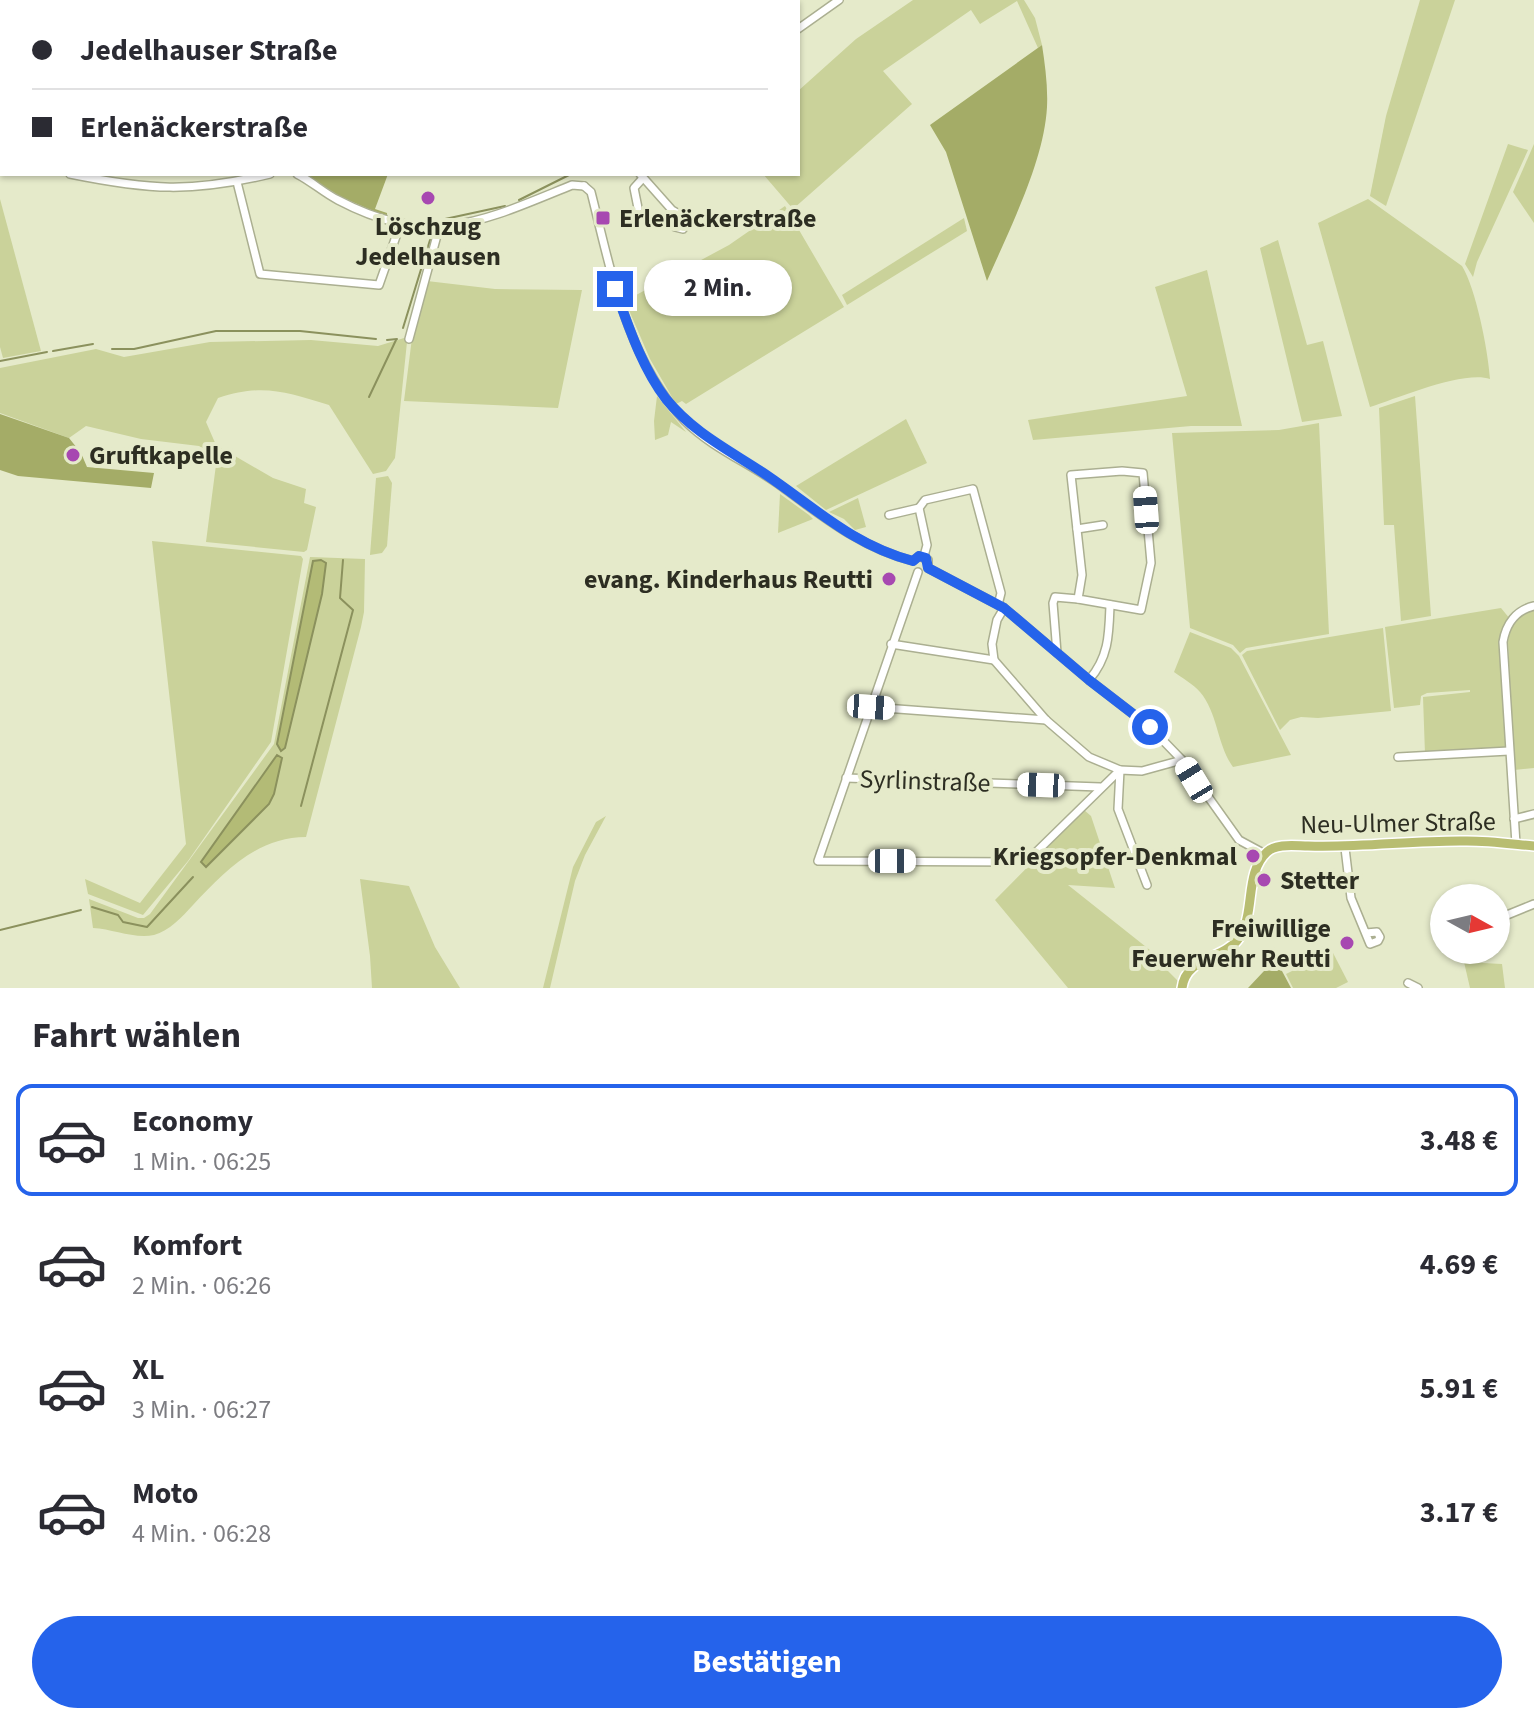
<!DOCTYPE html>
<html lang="de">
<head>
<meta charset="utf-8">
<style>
	body { margin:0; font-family:"Source Sans 3",sans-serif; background:#f2f2f3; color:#2b2b33; height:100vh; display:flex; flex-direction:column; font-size:30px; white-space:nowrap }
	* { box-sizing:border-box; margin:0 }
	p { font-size:26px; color:#7c7c81 }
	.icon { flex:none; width:44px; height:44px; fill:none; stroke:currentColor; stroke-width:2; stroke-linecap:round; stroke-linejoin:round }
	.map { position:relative; height:988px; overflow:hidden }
	.sheet { display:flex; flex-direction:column; background:#fff; flex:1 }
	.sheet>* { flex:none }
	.guide { position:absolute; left:0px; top:0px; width:800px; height:176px; box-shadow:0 2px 6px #0004; display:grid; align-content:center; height:176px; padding:0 32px; background:#fff }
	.needle { width:52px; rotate:98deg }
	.fabs { position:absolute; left:1430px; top:884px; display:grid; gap:16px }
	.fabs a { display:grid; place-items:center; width:80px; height:80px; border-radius:50%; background:#fff; box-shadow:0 2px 6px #0004; font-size:40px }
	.end { position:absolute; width:36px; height:36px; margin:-18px; border:10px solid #2563eb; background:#fff; box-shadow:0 0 0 4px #fff }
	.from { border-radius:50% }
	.bubble { position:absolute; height:56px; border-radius:28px; background:#fff; box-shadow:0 2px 6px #0004; font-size:26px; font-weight:700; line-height:56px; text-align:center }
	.car { position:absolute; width:24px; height:48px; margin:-24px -12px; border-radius:10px; box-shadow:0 0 6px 2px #0007; background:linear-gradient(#fff 24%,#345 0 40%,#fff 0 76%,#345 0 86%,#fff 0) }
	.guide b { display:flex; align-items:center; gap:28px; height:76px; font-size:30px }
	.guide b+b { border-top:2px solid #e1e1e2 }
	.guide i { width:20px; height:20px; background:#2b2b33 }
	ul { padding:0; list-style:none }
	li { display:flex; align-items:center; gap:24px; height:112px; margin:0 16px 12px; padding:0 16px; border:4px solid transparent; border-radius:16px }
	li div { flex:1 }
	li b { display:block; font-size:30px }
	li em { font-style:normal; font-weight:700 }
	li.active { border-color:#2563eb }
	li>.icon { width:72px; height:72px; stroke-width:1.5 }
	h2 { padding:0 32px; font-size:36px; line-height:96px }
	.cta { display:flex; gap:16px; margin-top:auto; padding:16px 32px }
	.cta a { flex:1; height:92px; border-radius:48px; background:#2563eb; color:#fff; font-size:32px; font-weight:700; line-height:92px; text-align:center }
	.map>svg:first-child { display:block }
	.green { fill:#cad29a }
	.forest { fill:#a4ac67 }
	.water { fill:#b3bb76; stroke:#8b915d; stroke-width:2 }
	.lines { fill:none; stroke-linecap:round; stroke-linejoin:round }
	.stream { stroke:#8b915d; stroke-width:2 }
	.minor-casing { stroke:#abaf91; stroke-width:10 }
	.major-casing { stroke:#fff; stroke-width:12 }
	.minor { stroke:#fff; stroke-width:7 }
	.major { stroke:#b8bd71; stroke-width:9 }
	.route { stroke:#2563eb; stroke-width:10 }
	.poi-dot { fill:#a748b1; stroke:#e5eaca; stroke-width:3 }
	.labels { text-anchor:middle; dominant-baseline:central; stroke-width:8; stroke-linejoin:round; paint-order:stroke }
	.poi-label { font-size:26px; font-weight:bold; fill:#2d2e22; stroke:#e5eaca; text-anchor:start }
	.street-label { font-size:26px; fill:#2d2e22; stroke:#e5eaca }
</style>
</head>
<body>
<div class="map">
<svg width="1534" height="988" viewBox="0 0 1534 988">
	<rect width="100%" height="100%" fill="#e5eaca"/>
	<g class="green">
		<polygon points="913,0 1024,0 1035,18 1042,45 1038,48 1017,1 980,24 971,10 883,71 912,104 793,209 763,174 798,174 798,91 856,39"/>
		<polygon points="1420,0 1455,0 1386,206 1370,196 1386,116"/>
		<polygon points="1508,144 1528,150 1477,262 1473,277 1465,264"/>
		<polygon points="1534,144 1534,223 1513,192"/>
		<polygon points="0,199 41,351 3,358 0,347"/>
		<path d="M1368 199 1462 266C1476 289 1488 350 1490 379 1464 370 1398 398 1370 407L1318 223Z"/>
		<polygon points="785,206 844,307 686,404 682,401 676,404 650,359 625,301 729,245"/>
		<polygon points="964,218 967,231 847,305 842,295"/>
		<polygon points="1278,240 1307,345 1323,341 1342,416 1302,422 1260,248"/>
		<polygon points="1207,270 1242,426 1191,426 1033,440 1028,420 1187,396 1155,287"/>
		<polygon points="427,281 495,289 582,290 558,408 404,401 412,338"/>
		<path d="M404 338 407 342 395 458 386 471 373 474 329 405C286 392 263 383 218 398L206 422 216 445 273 478 306 489 304 503 316 507 307 550 304 552 206 542 217 457 199 446 141 439 86 426 69 438 0 413V368L96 349 124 357 210 342 311 340 378 346Z"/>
		<polygon points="657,396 686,432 671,422 668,435 655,440 654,421"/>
		<polygon points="1415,396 1431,616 1401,621 1394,525 1384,525 1379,408"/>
		<polygon points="906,419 927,463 826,510 796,486"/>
		<polygon points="1319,423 1329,634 1246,648 1240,653 1233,645 1190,628 1172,433 1279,430"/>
		<polygon points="388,476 392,483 387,546 382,553 370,555 376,478"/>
		<polygon points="780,494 809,515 813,519 778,533"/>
		<polygon points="858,498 866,527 855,530 844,519 829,512"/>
		<polygon points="152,541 301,556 303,559 271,742 188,861 143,915 88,894 85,879 140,903 186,844"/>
		<path d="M310 557 365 559 364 612 361 627 306 837C257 837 224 872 193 905 182 917 169 931 154 935 134 939 113 929 93 928L89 899 138 918H144L150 914 274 744Z"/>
		<polygon points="1501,608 1510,619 1501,642 1506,748 1425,754 1423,697 1470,692 1470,690 1427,693 1421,696 1420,705 1394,708 1385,627"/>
		<path d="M1534 609V768L1514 770 1508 642C1510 626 1518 614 1534 609Z"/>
		<polygon points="1383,628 1391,711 1318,718 1301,717 1290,720 1280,730 1242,655 1247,651"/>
		<path d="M1190 632 1231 648 1239 656 1291 755 1233 767C1217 745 1218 713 1200 692 1193 684 1182 678 1174 672Z"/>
		<polygon points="1084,810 1091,816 1115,888 1068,885 1165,962 1168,971 1178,981 1177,988 1068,988 995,900"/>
		<polygon points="606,816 585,855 575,881 550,988 543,988 573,867 596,822"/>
		<polygon points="360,879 409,886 435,947 460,988 372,988 370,956"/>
		<polygon points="1332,951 1348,982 1336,988 1293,988 1286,974"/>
		<polygon points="1464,962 1502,964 1505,988 1470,988"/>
	</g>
	<g class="forest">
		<path d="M1042 45C1045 65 1048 86 1047 107 1044 162 1009 230 987 281L946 152 930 125Z"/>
		<polygon points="304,174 388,174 375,209 387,213 387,217 341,197"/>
		<polygon points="0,414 69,438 81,453 87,467 154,473 151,488 18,476 0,470"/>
		<polygon points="1279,955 1282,971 1291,988 1248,988"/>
	</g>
	<g class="water">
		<polygon points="321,560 326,563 322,594 285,748 281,751 277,744 313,561"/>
		<polygon points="277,755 282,758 274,794 269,804 206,867 201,862"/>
	</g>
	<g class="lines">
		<g class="stream">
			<polyline points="725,2 726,0"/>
			<polyline points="519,200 571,174"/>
			<polyline points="445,219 505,206"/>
			<polyline points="403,328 430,240"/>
			<polyline points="387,340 397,339"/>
			<polyline points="112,349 134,349 216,331 300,331 376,339"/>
			<polyline points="53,351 93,344"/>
			<polyline points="0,361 47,352"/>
			<polyline points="369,397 396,340"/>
			<polyline points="301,806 353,610 340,598 343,560"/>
			<polyline points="92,907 118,915 123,922 147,927 193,877"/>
			<polyline points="0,930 81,910"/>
		</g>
		<defs>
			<g id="minor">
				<polyline points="548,0 549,2"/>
				<polyline points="744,0 745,2"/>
				<polyline points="798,29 839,0"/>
				<polyline points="0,160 2,161"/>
				<path d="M70 174C149 190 191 193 270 174"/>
				<path d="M297 174C311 181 324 193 338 200 431 249 483 221 572 185L584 186"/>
				<polyline points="640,174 672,210 675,227 683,229 687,223 686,218 672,210"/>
				<polyline points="237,182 260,274 379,285 400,225"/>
				<path d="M584 186 591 192C611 271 627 360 685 421 712 448 751 464 781 486 823 517 862 548 913 561L919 556 928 560V568L1004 608 1089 680 1150 727 1182 760 1239 840 1265 854"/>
				<polyline points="638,208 634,188 643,178"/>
				<polyline points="409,339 439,228"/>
				<polygon points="1122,471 1143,473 1151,563 1141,610 1078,599 1082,575 1071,475"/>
				<polyline points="889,515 919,508"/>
				<polyline points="1077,529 1103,525"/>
				<polyline points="924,556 927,545 919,508 925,500 973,489 1001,593 998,605"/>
				<polyline points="918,572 818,861 1026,862 1120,770 1142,771 1182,760"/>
				<polyline points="1004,608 997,620 992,644 994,660 1046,720 1089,757 1120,770 1118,809 1147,885"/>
				<polyline points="891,644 994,660"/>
				<polyline points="1057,653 1053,603 1055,597 1078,599"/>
				<path d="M1089 680C1109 657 1109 634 1110 605"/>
				<polyline points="871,707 1046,720"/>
				<polyline points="1398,757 1509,751"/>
				<polyline points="846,778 1100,787"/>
				<polyline points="1514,819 1534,814"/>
				<path d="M1516 844 1503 642C1506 624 1516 610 1534 606"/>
				<polyline points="1345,848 1351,898 1370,944 1378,941 1380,937 1377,932 1366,933"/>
				<polyline points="1507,915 1534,904"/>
				<polyline points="1408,983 1418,988"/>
			</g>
			<path id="major" d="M1182 988C1186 956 1224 960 1239 938 1256 913 1244 873 1267 852 1276 843 1296 846 1308 846 1362 848 1414 840 1467 841 1489 841 1512 844 1534 846"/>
		</defs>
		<use href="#minor" class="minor-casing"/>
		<use href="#major" class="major-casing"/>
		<use href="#minor" class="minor"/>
		<use href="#major" class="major"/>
	</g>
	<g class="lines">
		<path class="route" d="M615 289C628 325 642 368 666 399 693 432 727 449 762 472 813 506 852 545 913 561L919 556 926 558 928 568 1004 608 1089 680 1150 727"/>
	</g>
	<g class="poi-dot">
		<circle cx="428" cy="198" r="8"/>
		<rect x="595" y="210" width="16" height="16" rx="4"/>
		<circle cx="73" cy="455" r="8"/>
		<circle cx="889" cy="579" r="8"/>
		<circle cx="1253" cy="856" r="8"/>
		<circle cx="1264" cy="880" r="8"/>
		<circle cx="1347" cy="943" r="8"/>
	</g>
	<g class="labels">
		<g class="poi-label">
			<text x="619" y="218">Erlenäckerstraße</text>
			<text x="428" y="226" text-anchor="middle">Löschzug<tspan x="428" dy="30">Jedelhausen</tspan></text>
			<text x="89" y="455">Gruftkapelle</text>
			<text x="873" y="579" text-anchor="end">evang. Kinderhaus Reutti</text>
			<text x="1237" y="856" text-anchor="end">Kriegsopfer-Denkmal</text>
			<text x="1280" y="880">Stetter</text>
			<text x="1331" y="928" text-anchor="end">Freiwillige<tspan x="1331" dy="30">Feuerwehr Reutti</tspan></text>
		</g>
		<g class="street-label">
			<text transform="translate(925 781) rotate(2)">Syrlinstraße</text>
			<text transform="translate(1398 823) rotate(-1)">Neu-Ulmer Straße</text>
		</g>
	</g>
</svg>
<div class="fabs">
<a><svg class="needle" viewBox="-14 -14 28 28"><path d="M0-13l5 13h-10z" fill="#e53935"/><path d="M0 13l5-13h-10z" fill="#7c7c81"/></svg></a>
</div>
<i class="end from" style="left:1150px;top:727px"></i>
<i class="end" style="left:615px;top:289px"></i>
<div class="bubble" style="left:644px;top:260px;width:148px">2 Min.</div>
<i class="car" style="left:1146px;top:510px;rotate:356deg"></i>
<i class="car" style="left:871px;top:707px;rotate:94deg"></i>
<i class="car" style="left:1194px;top:780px;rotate:329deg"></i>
<i class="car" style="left:1041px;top:785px;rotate:272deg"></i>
<i class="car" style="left:892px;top:861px;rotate:90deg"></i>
<div class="guide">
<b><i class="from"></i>Jedelhauser Straße</b>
<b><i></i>Erlenäckerstraße</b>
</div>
</div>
<section class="sheet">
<h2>Fahrt wählen</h2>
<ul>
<li class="active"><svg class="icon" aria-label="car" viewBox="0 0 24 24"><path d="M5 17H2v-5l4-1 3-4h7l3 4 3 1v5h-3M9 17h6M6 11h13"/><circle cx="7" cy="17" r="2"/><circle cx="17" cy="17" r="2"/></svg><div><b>Economy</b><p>1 Min. · 06:25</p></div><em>3.48 €</em></li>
<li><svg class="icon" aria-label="car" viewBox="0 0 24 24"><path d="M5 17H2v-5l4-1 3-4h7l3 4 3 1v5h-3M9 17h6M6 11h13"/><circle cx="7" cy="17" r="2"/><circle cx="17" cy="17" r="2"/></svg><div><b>Komfort</b><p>2 Min. · 06:26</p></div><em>4.69 €</em></li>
<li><svg class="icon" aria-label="car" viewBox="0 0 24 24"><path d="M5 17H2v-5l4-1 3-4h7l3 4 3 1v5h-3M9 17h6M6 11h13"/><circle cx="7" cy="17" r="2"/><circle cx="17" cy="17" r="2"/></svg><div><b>XL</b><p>3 Min. · 06:27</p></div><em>5.91 €</em></li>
<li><svg class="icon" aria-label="car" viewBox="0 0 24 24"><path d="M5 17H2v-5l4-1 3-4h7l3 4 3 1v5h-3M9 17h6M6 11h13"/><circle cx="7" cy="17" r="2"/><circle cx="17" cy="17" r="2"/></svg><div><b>Moto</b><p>4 Min. · 06:28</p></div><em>3.17 €</em></li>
</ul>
<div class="cta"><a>Bestätigen</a></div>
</section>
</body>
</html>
